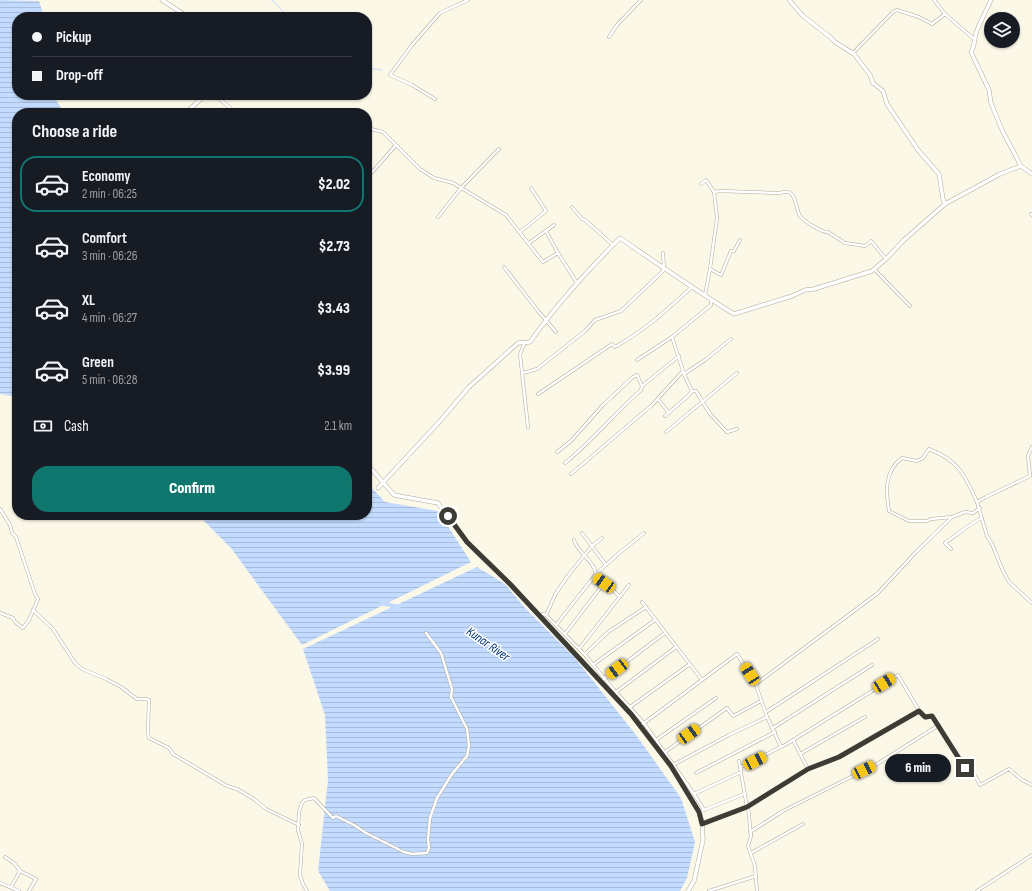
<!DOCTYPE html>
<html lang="en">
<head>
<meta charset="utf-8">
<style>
	body { margin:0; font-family:"Sofia Sans Condensed",sans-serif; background:#20242c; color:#f1f3f6; height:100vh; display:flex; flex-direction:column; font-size:15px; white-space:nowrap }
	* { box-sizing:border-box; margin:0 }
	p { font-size:13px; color:#9ea1a6 }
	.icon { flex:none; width:22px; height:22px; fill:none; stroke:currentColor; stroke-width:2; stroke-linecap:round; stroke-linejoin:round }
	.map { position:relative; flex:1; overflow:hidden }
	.drawer { position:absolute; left:12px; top:108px; width:360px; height:412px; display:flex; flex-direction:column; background:#171b24; border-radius:16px; box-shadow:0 1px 3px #0004 }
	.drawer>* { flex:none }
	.guide { position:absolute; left:12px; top:12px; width:360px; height:88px; border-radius:16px; box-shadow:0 1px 3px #0004; display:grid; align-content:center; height:88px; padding:0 20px; background:#171b24 }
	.tools { position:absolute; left:984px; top:12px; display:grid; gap:8px }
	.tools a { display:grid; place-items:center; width:36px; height:36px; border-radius:50%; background:#171b24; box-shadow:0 1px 3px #0004; font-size:20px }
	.end { position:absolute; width:18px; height:18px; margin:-9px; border:5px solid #3c3b34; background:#fff; box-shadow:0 0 0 2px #fff }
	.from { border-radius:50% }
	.bubble { position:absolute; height:28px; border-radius:14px; background:#171b24; box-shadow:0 1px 3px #0004; font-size:13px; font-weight:800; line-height:28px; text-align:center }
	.car { position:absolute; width:12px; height:24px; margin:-12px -6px; border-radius:5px; box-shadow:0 0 3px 1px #0007; background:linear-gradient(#f5c518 24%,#345 0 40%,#f5c518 0 76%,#345 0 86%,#f5c518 0) }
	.guide b { display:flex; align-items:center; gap:14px; height:38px; font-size:15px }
	.guide b+b { border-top:1px solid #363941 }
	.guide i { width:10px; height:10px; background:#f1f3f6 }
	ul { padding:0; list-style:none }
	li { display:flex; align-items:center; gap:12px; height:56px; margin:0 8px 6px; padding:0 12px; border:2px solid transparent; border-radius:16px }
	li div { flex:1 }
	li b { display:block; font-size:15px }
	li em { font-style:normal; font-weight:800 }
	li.current { border-color:#0f766e }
	li>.icon { width:36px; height:36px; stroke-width:1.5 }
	h2 { padding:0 20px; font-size:18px; line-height:48px }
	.pay { display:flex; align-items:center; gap:10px; height:44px; padding:0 20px; font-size:15px }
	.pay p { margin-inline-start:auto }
	.primary-button { display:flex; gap:8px; margin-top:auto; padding:8px 20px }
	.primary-button a { flex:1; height:46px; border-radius:16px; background:#0f766e; color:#fff; font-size:16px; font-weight:800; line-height:46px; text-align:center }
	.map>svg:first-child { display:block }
	.water { fill:url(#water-rules) }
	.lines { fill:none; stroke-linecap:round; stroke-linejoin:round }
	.stream { stroke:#c3dbfe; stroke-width:1 }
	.river { stroke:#c3dbfe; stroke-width:4 }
	.street-casing { stroke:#aeaa9b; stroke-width:3.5 }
	.secondary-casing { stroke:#aeaa9b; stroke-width:4.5 }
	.street { stroke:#fff; stroke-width:2.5 }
	.secondary { stroke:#fff; stroke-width:3.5 }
	.route { stroke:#3c3b34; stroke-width:5 }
	.labels { text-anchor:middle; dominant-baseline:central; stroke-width:3; stroke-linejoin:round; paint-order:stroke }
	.water-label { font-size:13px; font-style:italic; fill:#003473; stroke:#fff }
</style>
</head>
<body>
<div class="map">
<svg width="1032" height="891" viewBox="0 0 1032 891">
	<defs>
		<pattern id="water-rules" width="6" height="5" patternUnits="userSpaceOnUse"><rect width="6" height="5" fill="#c3dbfe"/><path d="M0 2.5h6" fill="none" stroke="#a8bdda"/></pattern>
	</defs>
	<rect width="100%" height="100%" fill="#fcf8e8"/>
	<g class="water">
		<polygon points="0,0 39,1 44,17 17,17 17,95 55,95 55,98 64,113 17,113 17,397 0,394"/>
		<polygon points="367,485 374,490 385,502 438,511 471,562 302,645 231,548 198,515 367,515"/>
		<polygon points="477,567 505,584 525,608 575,658 636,735 681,798 695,842 687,878 680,891 330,891 318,871 328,780 325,715 303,649"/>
	</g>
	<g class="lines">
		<g class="stream">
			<polyline points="272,0 288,17"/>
			<polyline points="367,68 382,70"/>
		</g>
		<polyline class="river" points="381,603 399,607"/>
		<defs>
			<g id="street">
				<polyline points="945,14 974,39"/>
				<polyline points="609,37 617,25 641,0"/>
				<polyline points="853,53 893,12 897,10 919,17 932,24 945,14 934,0"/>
				<polyline points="215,95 236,113"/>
				<polyline points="435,99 412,85 390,75 412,45 440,13 468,0"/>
				<polyline points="288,113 291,113"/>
				<polyline points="302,113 318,111 327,113"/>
				<polyline points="367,128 383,132 420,169 434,178 453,183 506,215 543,262 558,253 577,283"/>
				<polyline points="367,178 396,145"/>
				<polyline points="701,184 706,180 714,192"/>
				<polyline points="572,207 582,219 585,220 613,245"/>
				<polyline points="1031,214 1032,215"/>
				<polyline points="438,217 461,188 499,149"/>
				<polyline points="546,231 558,253"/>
				<polyline points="520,232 546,211 531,188"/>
				<polyline points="529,243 554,225"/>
				<polyline points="504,267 538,311 556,332"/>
				<polyline points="710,269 721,275 731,251 734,251 740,240"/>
				<polyline points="874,269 910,306"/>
				<path d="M705 295 710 269 717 218 714 192 720 191 780 193C797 186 795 208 800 216 804 221 822 233 828 232L845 243 865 246 871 241 886 259"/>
				<polyline points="711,300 711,305 672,337 684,374 692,391 696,391 710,414 727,432 737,429"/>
				<polyline points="525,342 520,354 528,427"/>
				<polyline points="637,360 672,337"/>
				<polyline points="523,373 537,369 585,331 595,320 621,311 662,272 664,269 663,253"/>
				<path d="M538 394 612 344 615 347C644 331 668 309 692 287"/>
				<polyline points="658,399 669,413"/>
				<polyline points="665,416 689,395 692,391"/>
				<polyline points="666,432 737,373"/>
				<polyline points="1032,447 1028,456 1030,476 986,497 977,502 987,536 992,544 1003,571 1009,582 1032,603"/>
				<polyline points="557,452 571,441 603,405 633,377 637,375 642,386"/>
				<path d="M565 463C592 441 615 413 641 390L642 386 679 356"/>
				<polyline points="571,474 652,405 683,371 684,374 705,360 731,339"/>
				<path d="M977 502C965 475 958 460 929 449L923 458 917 461 902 458C884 471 886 492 889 511L909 521H927L931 519 952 517 965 512 973 513 980 508"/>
				<polyline points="0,509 10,525 12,533 16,537 35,594 38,599 29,620 23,628 15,622 13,618 0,613"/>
				<polyline points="582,533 606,565"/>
				<path d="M951 549 945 543C954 537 972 522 982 518"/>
				<polyline points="604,583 607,584 620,597"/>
				<polyline points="642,602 702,680"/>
				<path d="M33 610 53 629 75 663 82 669 106 679 121 687 137 699H146L149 700C149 706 147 734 149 738L169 748 173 754 227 786 237 789 254 799 266 809 299 825"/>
				<polyline points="546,615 556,593 570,573 592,546 602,538"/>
				<polyline points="540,616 543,614 546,615 586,656 614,690 644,723 694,794 704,810 699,812"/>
				<polyline points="556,625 596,574 618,554 644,533"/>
				<path d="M565 634 604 583 596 577C596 561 578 554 574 540"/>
				<polyline points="579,649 629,585"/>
				<polyline points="585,654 608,632 646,607"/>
				<polyline points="594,664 655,620"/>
				<polyline points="601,681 665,633"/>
				<polyline points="616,692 676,647"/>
				<polyline points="630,707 690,664"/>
				<polyline points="766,712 878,639"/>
				<polyline points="767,717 781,747"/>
				<polyline points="640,726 737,654 756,684"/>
				<polyline points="773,728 872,665"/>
				<polyline points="656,740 716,698"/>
				<polyline points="793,740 808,769"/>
				<polyline points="665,752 727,708 733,716 761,701"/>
				<polyline points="800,754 865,717"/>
				<polyline points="739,761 747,807"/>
				<polyline points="671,766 729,735 767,717 757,688 756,684 878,593 916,552 952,517"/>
				<polyline points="696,773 775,732"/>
				<path d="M694 794 741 772V767L785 745 898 675 921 714 926 718 933 716 965 768C974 769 976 779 980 785L1009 769 1022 780 1032 785"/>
				<polyline points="748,806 808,769 839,757 919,711"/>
				<polyline points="704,810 744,794"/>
				<polyline points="702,823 748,806 751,836 748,846 755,866 757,891"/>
				<polyline points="750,832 783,811 877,764 939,725"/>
				<polyline points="751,853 803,824"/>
				<polyline points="5,857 14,863 20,871 36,879 29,891"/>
				<polyline points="0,883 19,891"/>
				<polyline points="11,887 20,871"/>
				<polyline points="307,891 303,884 300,875 302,844 298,830 299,812 302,803 305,800 314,798 333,818 336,816 354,825 366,833 404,852 412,854 427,853 429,848 428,839 430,818 437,798 452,774 467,756 469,746 467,729 451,697 452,689 441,653 426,633"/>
				<polyline points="709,891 756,876"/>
				<polyline points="977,891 1032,855"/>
			</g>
			<g id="secondary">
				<polyline points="162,0 188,17"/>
				<polyline points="789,0 803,16 830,37 835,42 854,54 870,75 873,83 883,91 887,104 918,150 939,174 943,199 945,204"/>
				<path d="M991 0C986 11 980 22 976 33 974 40 975 46 971 52L989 90 991 103 1002 130 1021 166 1032 174"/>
				<polyline points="186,113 205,95"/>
				<polyline points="367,464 394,495 438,503 467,542 510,584 631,714 671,766 699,812 702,821 703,840 694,881 688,891"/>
				<path d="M378 488 441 420 469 387 518 343 530 342C556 305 587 271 620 238 658 264 695 290 734 314L792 296 805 290 814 289 872 271 886 259 904 240 945 204 1000 174 1021 166"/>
			</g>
		</defs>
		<use href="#street" class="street-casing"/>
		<use href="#secondary" class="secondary-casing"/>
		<use href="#street" class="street"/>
		<use href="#secondary" class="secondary"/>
	</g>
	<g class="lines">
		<polyline class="route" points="448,516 467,542 510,584 631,714 671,766 699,812 702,824 747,807 808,769 839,757 919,711 925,717 932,716 965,768"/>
	</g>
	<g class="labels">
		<g class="water-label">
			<text transform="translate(488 644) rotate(35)">Kunar River</text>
		</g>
	</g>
</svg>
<div class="tools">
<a><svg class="icon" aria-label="layers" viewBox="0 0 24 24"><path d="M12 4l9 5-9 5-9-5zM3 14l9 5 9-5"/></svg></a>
</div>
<i class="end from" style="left:448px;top:516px"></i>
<i class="end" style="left:965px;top:768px"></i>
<div class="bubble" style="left:885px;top:754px;width:66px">6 min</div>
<i class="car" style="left:604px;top:583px;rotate:304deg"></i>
<i class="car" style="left:617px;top:669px;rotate:233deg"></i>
<i class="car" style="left:750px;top:674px;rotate:327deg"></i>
<i class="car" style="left:884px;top:683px;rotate:58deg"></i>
<i class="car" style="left:689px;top:734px;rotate:55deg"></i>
<i class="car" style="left:755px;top:761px;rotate:63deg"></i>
<i class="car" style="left:864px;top:770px;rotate:64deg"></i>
<div class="guide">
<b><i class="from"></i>Pickup</b>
<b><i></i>Drop-off</b>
</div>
<section class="drawer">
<h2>Choose a ride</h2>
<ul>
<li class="current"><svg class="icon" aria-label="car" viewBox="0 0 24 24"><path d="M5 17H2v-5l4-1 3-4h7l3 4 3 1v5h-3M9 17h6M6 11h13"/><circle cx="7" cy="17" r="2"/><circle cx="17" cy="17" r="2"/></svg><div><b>Economy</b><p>2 min · 06:25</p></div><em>$2.02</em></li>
<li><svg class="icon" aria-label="car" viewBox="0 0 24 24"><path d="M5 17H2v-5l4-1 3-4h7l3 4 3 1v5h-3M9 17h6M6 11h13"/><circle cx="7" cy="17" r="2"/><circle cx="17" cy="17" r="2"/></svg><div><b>Comfort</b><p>3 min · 06:26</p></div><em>$2.73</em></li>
<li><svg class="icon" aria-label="car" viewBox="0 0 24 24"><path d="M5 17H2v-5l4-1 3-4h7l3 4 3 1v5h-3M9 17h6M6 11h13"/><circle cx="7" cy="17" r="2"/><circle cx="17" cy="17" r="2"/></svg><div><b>XL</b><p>4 min · 06:27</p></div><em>$3.43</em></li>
<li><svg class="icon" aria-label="car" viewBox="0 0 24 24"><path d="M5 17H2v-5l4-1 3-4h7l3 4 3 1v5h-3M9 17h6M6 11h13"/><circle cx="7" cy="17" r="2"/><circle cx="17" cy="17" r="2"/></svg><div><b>Green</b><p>5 min · 06:28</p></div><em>$3.99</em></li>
</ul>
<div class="pay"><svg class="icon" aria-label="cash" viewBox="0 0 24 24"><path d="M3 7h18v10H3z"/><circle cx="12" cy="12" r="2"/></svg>Cash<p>2.1 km</p></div>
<div class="primary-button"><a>Confirm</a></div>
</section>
</div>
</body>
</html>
